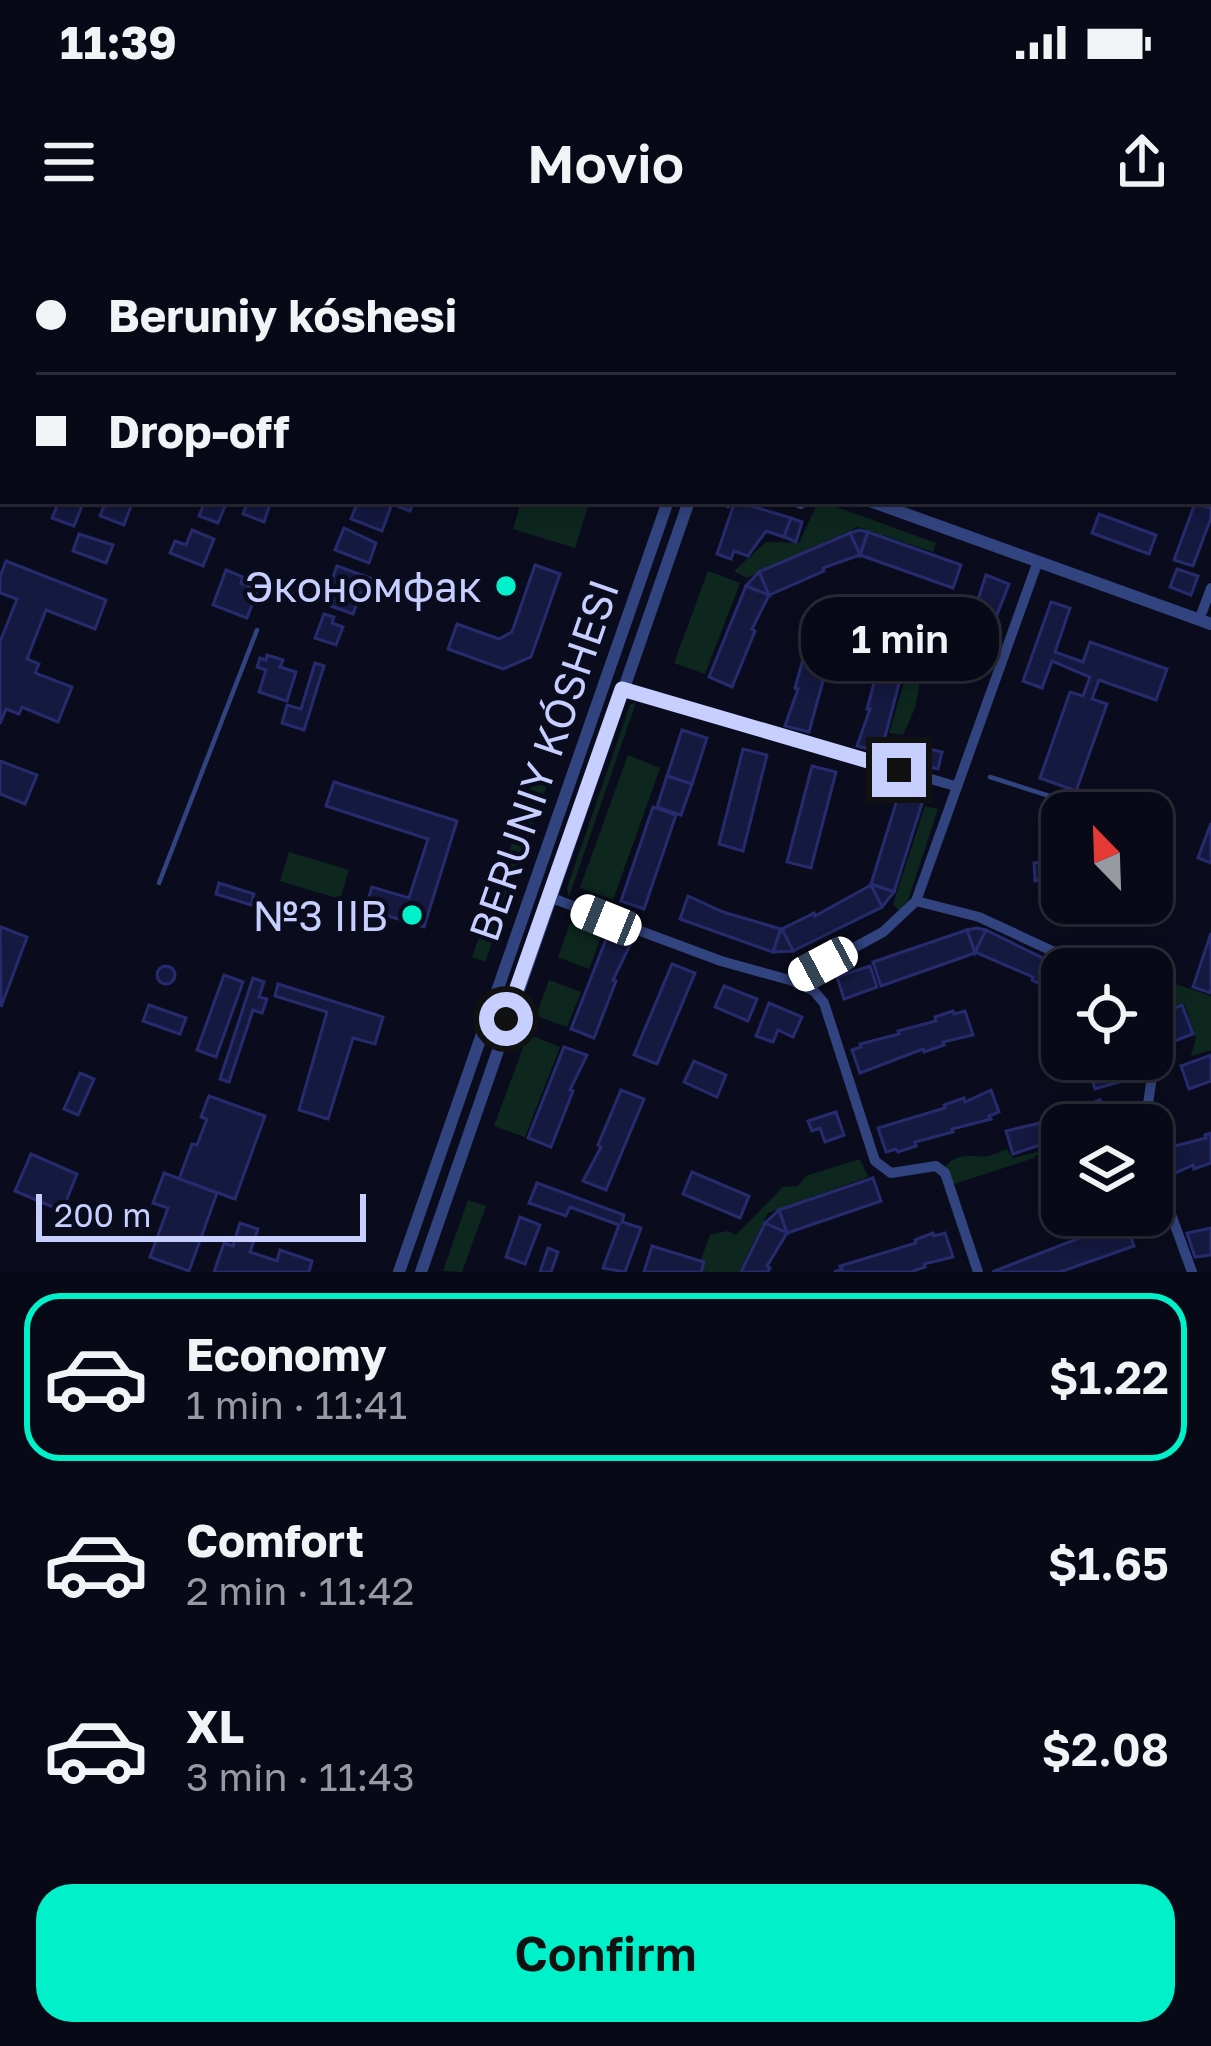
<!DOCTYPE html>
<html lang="en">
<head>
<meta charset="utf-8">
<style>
	body { margin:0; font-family:"Golos Text",sans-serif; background:#11121f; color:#f1f3f6; height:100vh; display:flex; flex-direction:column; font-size:45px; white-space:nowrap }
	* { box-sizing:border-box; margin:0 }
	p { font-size:39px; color:#989aa1 }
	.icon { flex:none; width:66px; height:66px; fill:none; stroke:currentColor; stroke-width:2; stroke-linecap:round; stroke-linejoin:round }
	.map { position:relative; height:1032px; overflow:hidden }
	.panel { display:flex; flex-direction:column; background:#080916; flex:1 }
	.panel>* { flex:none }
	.top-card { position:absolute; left:0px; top:0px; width:1212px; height:264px; box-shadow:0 6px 18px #0003,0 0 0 3px #292a35; display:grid; align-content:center; height:264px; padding:0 36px; background:#080916 }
	.needle { width:78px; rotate:337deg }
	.fabs { position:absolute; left:1041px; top:552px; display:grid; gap:24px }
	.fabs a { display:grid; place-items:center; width:132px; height:132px; border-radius:24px; background:#080916; box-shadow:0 6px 18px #0003,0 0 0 3px #292a35; font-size:60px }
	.scale { position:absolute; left:36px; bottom:30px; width:330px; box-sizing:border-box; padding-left:12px; border:6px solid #c6cfff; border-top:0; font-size:33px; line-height:42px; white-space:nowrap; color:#c6cfff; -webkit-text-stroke:9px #0a0c1d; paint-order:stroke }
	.end { position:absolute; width:54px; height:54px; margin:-27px; border:15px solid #c6cfff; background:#111; box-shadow:0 0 0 6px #111 }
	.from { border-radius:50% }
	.bubble { position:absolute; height:84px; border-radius:36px; background:#080916; box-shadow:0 6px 18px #0003,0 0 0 3px #292a35; font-size:39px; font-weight:600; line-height:84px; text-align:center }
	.car { position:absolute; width:36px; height:72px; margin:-36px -18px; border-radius:15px; box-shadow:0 0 9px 3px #0007; background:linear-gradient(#fff 24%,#345 0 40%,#fff 0 76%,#345 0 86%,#fff 0) }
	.top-card b { display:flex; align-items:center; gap:42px; height:114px; font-size:45px }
	.top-card b+b { border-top:3px solid #292a35 }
	.top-card i { width:30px; height:30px; background:#f1f3f6 }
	ul { padding:21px 0 0; list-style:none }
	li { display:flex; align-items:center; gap:36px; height:168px; margin:0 24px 18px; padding:0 12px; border:6px solid transparent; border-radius:36px }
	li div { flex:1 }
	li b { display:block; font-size:45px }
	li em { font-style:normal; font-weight:600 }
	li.on { border-color:#00f1c9 }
	li>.icon { width:108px; height:108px; stroke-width:1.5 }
	.button { display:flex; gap:24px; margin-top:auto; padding:24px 36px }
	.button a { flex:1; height:138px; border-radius:36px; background:#00f1c9; color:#111; font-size:48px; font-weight:600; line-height:138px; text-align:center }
	.status { display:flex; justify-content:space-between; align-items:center; height:84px; padding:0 60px; background:#080916; direction:ltr }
	.status svg { height:33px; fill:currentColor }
	header { display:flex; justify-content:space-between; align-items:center; height:156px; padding:0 36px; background:#080916; font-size:54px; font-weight:600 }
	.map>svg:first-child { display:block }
	.green { fill:#0d271f }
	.building { fill:#15183f; stroke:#262b6d; stroke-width:3 }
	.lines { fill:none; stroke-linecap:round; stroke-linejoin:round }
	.service { stroke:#32447f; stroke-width:4.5 }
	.minor { stroke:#32447f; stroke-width:10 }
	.tertiary { stroke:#32447f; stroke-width:12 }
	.route { stroke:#c6cfff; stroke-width:15 }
	.poi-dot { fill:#00f1c9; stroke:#0a0c1d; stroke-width:4.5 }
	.labels { text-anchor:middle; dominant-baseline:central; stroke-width:9; stroke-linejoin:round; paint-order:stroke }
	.poi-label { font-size:42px; fill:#c6cfff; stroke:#0a0c1d; text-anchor:end }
	.street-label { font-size:42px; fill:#c6cfff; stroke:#0a0c1d }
</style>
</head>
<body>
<div class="status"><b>11:39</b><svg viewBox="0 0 49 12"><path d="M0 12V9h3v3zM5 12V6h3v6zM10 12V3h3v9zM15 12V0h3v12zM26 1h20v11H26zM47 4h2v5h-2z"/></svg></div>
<header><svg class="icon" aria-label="menu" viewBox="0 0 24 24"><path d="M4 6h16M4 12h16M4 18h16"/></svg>Movio<svg class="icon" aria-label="share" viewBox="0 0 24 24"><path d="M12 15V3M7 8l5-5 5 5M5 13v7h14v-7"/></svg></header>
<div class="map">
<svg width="1211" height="1032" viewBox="0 0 1211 1032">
	<rect width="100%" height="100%" fill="#0a0c1d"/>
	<g class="green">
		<polygon points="521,261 572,261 588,266 575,308 513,289"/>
		<polygon points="823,262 936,303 933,312 858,287 747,338 734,331 766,302 799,303 817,264"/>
		<polygon points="708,331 740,343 705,434 674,423"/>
		<polygon points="914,420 923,426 915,468 903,495 889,493 910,422"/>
		<polygon points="636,462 569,657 567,648 630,465"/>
		<polygon points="628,515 660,528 613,660 580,648"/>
		<polygon points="534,540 547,545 517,630 504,626"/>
		<polygon points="925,566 938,569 908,660 899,671 893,664"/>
		<polygon points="289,612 349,630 340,659 280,641"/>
		<polygon points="499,640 512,644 493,688 495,694 485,722 472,717"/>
		<polygon points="570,683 602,694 589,729 558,717"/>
		<polygon points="1152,736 1211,756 1211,810 1191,816 1196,798 1184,763 1158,770 1160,783 1154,786"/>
		<polygon points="549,740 581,752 567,787 536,776"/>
		<polygon points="528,794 560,807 525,897 494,886"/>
		<path d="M1007 909 1013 918 1041 911 1034 918 951 945 944 928C958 910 971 918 988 916 995 915 1001 911 1007 909Z"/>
		<polygon points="860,919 868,937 768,973 739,1032 696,1032 710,995 728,991 736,995 783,947 798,946 806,936"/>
		<polygon points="468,960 486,966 462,1032 443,1031"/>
	</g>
	<g class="building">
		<polygon points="59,261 84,261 74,286 52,278"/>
		<polygon points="106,261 133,261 124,285 100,276"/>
		<polygon points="205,261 227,261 218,283 199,276"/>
		<polygon points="248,261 271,261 264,282 243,274"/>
		<polygon points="358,261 414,261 410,271 392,264 382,291 351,279"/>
		<polygon points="735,261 791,278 784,297 766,291 748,316 734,311 731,319 717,314"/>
		<polygon points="1195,263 1211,268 1211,278 1193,326 1174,320"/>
		<polygon points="1099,274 1156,295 1149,314 1092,293"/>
		<polygon points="791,278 802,282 796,302 784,297"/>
		<polygon points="344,288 376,303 369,323 335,310"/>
		<polygon points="192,290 214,299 203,326 170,313 175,301 186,305"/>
		<polygon points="859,290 868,292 860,315 850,293"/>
		<polygon points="868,292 961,325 953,348 860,315"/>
		<polygon points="850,293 860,315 823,328 824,331 769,355 759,332"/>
		<polygon points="79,294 113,305 106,323 73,311"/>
		<polygon points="6,321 106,360 95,389 46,370 27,419 39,424 35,433 72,447 58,482 22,467 19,474 6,469 0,484 0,402 17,359 0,353 0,337"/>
		<polygon points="535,325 560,334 531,417 503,429 448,409 457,384 499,399 512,392"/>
		<polygon points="337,326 386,344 380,360 361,353 353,374 331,366 333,361 325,358"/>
		<polygon points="1177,329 1198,336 1191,355 1170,347"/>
		<polygon points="226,330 243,337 241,343 258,349 247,378 213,365"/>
		<polygon points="759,332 769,355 746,346"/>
		<polygon points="986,335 1009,344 973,436 951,428 967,393"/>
		<polygon points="746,346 769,355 752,389 755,391 732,447 709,437"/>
		<polygon points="1051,362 1070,368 1055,412 1083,422 1090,402 1167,429 1156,460 1099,440 1092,459 1107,464 1076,551 1040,538 1070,452 1083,456 1090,437 1052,421 1042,448 1023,441"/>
		<polygon points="324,374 334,377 332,383 343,387 336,405 315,398"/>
		<polygon points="811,390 835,397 809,492 785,486 798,449 795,448"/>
		<polygon points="883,410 906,417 881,512 857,506 870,469 867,469"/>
		<polygon points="267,415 283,420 280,427 296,432 287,461 259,452 266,430 257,427 260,418 266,420"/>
		<polygon points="315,423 324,426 304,490 282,483 287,465 301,469"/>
		<polygon points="682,490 707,498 692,544 667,536"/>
		<polygon points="921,507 942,512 938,529 917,524"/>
		<polygon points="743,509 767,515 743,611 719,604"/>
		<polygon points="0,521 37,535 25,564 0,554"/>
		<polygon points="812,526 836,532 811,628 787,622"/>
		<polygon points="667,536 692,544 681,575 657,567"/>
		<polygon points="334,542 457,581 424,687 365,669 372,647 409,658 428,599 326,566"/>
		<polygon points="900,550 924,557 894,652 871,644"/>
		<polygon points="653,567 676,575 644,669 621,661"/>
		<polygon points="1211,583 1211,623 1198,618"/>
		<polygon points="1062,607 1062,631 1055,634 1058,639 1043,645 1040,639 1035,641 1034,623 1057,619"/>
		<polygon points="219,643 254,654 251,665 216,654"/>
		<polygon points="871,644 894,652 882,667 871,645"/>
		<polygon points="871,645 882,667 793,711 782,689 814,673 815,676"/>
		<polygon points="688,656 723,672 781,689 773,712 680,679"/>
		<polygon points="1,687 27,697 1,767 0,690"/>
		<polygon points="977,688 986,690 975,713 967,690"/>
		<polygon points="782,689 793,711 773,712 781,689"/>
		<polygon points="967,690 975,713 881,746 873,722"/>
		<polygon points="986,690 1065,729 1062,755 1032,740 1033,737 975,712"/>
		<polygon points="1211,693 1211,753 1193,747"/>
		<polygon points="607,697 630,705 613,740 616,741 594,798 571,789"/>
		<polygon points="672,724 695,733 657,824 634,815"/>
		<circle cx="166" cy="735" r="9"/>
		<polygon points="870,726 877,747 844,759 837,737"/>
		<polygon points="224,735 243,742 216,817 197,810"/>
		<polygon points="253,738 264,742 259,757 267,759 262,773 253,770 229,842 220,839"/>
		<polygon points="278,744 383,777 375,804 353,798 328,879 299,870 327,772 275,756"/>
		<polygon points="724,746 757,759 748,781 715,767"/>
		<polygon points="769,763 802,777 793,797 778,790 773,802 756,796"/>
		<polygon points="149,765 186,778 180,794 143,781"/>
		<polygon points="1182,765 1193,794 1172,802 1161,773"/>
		<polygon points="953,771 954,774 965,771 973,795 943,802 944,805 924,812 923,809 860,833 852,810 861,807 860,804 899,794 898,791 936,781 935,777"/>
		<polygon points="564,807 587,815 570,850 573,851 551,907 528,898"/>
		<polygon points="1211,815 1211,841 1189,849 1181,826"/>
		<polygon points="1085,819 1111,819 1119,842 1095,849"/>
		<polygon points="694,821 726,835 717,857 684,842"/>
		<polygon points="80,833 94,839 78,875 64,869"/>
		<polygon points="621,850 644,859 606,950 583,941 601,907 598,905"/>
		<polygon points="991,850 999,872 989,876 991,879 952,889 953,892 915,902 916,906 898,912 896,909 886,912 878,888 945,868 944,865 964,858 965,862"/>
		<polygon points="209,856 265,876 235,959 179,939 192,904 197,905 207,879 201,877"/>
		<polygon points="1100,860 1107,884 1062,885 1062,898 1013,914 1006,891 1040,883"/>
		<polygon points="836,872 844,895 825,902 820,888 812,891 808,881"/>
		<polygon points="1211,893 1211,923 1194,929 1193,925 1167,937 1159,915 1169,911 1167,908 1206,898 1205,895"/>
		<polygon points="31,914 77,934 62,971 15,951"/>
		<polygon points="692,932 749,956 740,978 683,954"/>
		<polygon points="164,933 217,953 189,1031 150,1017 168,968 153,963"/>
		<polygon points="873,938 881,961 787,993 779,970"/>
		<polygon points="537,943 624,975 622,982 641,988 625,1032 603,1028 619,985 570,967 566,976 529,963"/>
		<polygon points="779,970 787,993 765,983"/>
		<polygon points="1069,975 1092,975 1094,982 1084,985 1088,996 1126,983 1134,1006 1060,1032 992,1032 1077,999"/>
		<polygon points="520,977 540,985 525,1024 506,1017"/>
		<polygon points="240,983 258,989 250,1012 277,1021 280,1010 312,1021 309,1032 214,1032 224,1003 233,1006"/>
		<polygon points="765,983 787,993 767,1026 770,1028 768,1032 741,1032"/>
		<polygon points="1211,988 1211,1015 1195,1017 1187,993"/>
		<polygon points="933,993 934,996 945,993 953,1017 924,1024 925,1027 910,1032 834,1032 842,1029 840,1026 916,1003 915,1000"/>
		<polygon points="652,1006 704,1022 701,1032 644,1032"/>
		<polygon points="548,1008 558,1012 551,1032 540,1032"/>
	</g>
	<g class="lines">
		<g class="service">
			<polyline points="784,261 801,267 809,261"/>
			<polyline points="728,266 730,261"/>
			<polyline points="990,537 1103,573"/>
			<polyline points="1152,589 1172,595"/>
			<polyline points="159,643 257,390"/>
		</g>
		<g class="minor">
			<polyline points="1159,0 1167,3"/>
			<polyline points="207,3 208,0"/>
			<polyline points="350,3 351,0"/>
			<polyline points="618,3 619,0"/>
			<polyline points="979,3 980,0"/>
			<polyline points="1209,18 1211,19"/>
			<polyline points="1209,219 1211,220"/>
			<polyline points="1199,380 1211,348"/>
			<polyline points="622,449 955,546"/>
			<polyline points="549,657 721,721 793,741 814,751 824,763 875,921 891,933 936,926 945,933 978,1032"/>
			<polyline points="916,661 979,677 1091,729"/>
			<polyline points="793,741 883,692 916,661 1038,321"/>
			<polyline points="1145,885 1152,836 1150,819"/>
			<polyline points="1152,922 1192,1032"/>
		</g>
		<g class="tertiary">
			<polyline points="152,0 161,3"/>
			<polyline points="760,3 761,0"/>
			<polyline points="781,3 783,0"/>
			<polyline points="870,261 1211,384"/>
			<polyline points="399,1032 668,261"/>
			<polyline points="421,1032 689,261"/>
		</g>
	</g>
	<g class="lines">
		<polyline class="route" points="506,779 622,449 899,530"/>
	</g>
	<g class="poi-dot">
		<circle cx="506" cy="346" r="12"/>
		<circle cx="412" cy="675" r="12"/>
	</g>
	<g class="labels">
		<g class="poi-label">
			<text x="482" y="346">Экономфак</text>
			<text x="388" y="675">№3 IIB</text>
		</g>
		<g class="street-label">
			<text transform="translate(543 520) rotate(-71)">BERUNIY KÓSHESI</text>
		</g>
	</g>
</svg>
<div class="fabs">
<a><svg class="needle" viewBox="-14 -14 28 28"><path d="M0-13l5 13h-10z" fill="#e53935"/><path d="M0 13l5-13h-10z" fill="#989aa1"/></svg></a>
<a><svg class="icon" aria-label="locate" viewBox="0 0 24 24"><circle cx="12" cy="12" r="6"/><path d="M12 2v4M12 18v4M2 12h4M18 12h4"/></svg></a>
<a><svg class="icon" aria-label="layers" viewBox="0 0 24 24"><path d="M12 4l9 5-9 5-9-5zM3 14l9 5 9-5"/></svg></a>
</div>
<div class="scale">200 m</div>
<i class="end from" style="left:506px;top:779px"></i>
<i class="end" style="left:899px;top:530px"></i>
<div class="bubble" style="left:801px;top:357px;width:198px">1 min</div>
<i class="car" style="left:606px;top:680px;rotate:292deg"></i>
<i class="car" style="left:823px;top:724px;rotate:242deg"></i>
<div class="top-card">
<b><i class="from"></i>Beruniy kóshesi</b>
<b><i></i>Drop-off</b>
</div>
</div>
<section class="panel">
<ul>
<li class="on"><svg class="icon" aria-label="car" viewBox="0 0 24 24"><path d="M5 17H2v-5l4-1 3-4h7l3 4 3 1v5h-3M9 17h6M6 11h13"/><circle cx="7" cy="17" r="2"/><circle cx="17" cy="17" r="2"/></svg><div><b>Economy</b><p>1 min · 11:41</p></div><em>$1.22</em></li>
<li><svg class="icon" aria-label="car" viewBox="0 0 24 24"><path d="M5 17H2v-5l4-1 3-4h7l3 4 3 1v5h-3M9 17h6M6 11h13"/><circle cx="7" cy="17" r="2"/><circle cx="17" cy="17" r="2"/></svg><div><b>Comfort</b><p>2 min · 11:42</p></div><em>$1.65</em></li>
<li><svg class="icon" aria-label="car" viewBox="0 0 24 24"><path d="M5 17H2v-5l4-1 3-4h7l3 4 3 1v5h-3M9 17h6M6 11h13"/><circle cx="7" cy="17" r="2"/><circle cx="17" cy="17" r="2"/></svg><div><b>XL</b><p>3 min · 11:43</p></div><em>$2.08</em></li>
</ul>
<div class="button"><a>Confirm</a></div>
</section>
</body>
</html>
